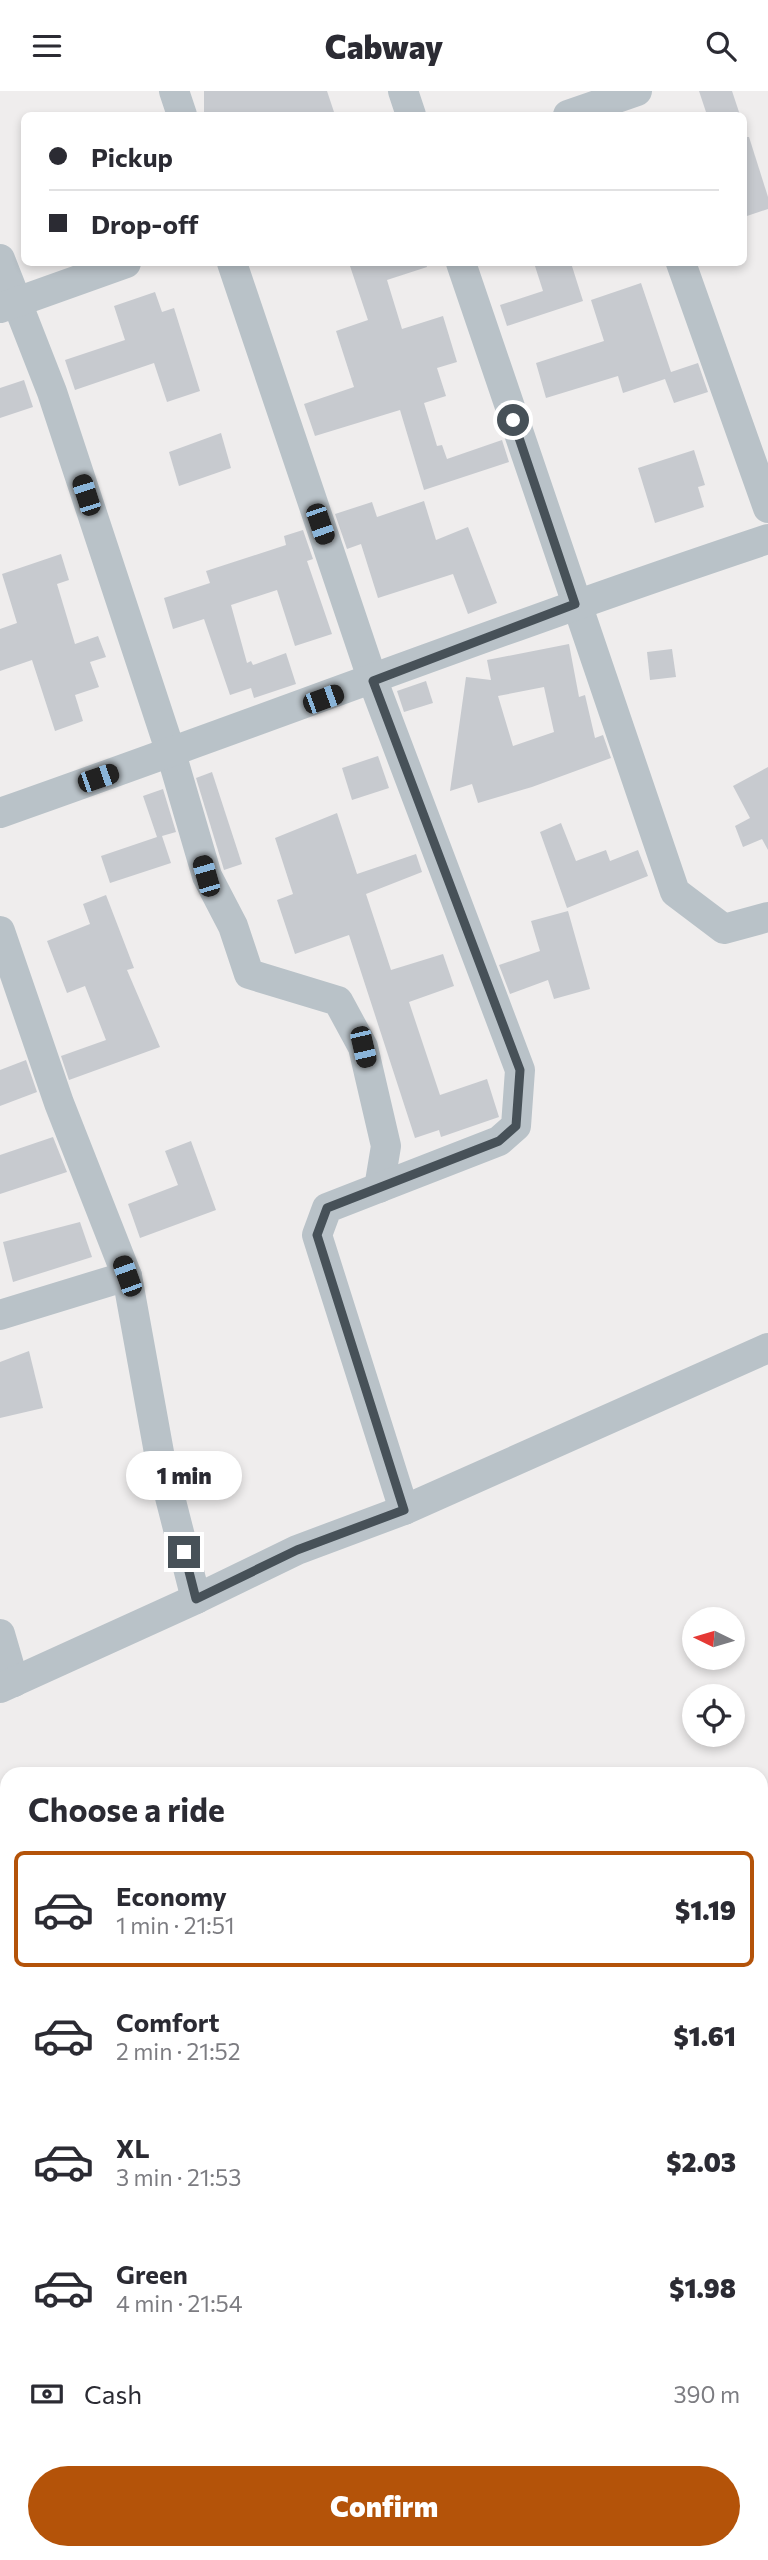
<!DOCTYPE html>
<html lang="en">
<head>
<meta charset="utf-8">
<style>
	body { margin:0; font-family:Commissioner,sans-serif; background:#f7f7f7; color:#2b2b33; height:100vh; display:flex; flex-direction:column; font-size:26px; white-space:nowrap }
	* { box-sizing:border-box; margin:0 }
	p { font-size:23px; color:#7c7c81 }
	.icon { flex:none; width:38px; height:38px; fill:none; stroke:currentColor; stroke-width:2; stroke-linecap:round; stroke-linejoin:round }
	.map { position:relative; flex:1; overflow:hidden }
	.side { position:absolute; left:0px; top:1676px; width:768px; height:793px; display:flex; flex-direction:column; background:#fff; border-radius:21px 21px 0 0; box-shadow:0 4px 10px #0003 }
	.side>* { flex:none }
	.guide { position:absolute; left:21px; top:21px; width:726px; height:154px; border-radius:10px; box-shadow:0 4px 10px #0003; display:grid; align-content:center; height:154px; padding:0 28px; background:#fff }
	.needle { width:46px; rotate:275deg }
	.fabs { position:absolute; left:682px; top:1516px; display:grid; gap:14px }
	.fabs a { display:grid; place-items:center; width:63px; height:63px; border-radius:50%; background:#fff; box-shadow:0 4px 10px #0003; font-size:35px }
	.end { position:absolute; width:32px; height:32px; margin:-16px; border:9px solid #475158; background:#fff; box-shadow:0 0 0 4px #fff }
	.from { border-radius:50% }
	.bubble { position:absolute; height:49px; border-radius:24px; background:#fff; box-shadow:0 4px 10px #0003; font-size:23px; font-weight:800; line-height:49px; text-align:center }
	.car { position:absolute; width:21px; height:42px; margin:-21px -10px; border-radius:9px; box-shadow:0 0 5px 2px #0007; background:linear-gradient(#222 24%,#8ab4d8 0 40%,#222 0 76%,#8ab4d8 0 86%,#222 0) }
	.guide b { display:flex; align-items:center; gap:24px; height:66px; font-size:26px }
	.guide b+b { border-top:2px solid #e1e1e2 }
	.guide i { width:18px; height:18px; background:#2b2b33 }
	ul { padding:0; list-style:none }
	li { display:flex; align-items:center; gap:21px; height:116px; margin:0 14px 10px; padding:0 14px; border:4px solid transparent; border-radius:10px }
	li div { flex:1 }
	li b { display:block; font-size:26px }
	li em { font-style:normal; font-weight:800 }
	li.current { border-color:#b45309 }
	li>.icon { width:63px; height:63px; stroke-width:1.5 }
	h2 { padding:0 28px; font-size:32px; line-height:84px }
	.pay { display:flex; align-items:center; gap:18px; height:77px; padding:0 28px; font-size:26px }
	.pay p { margin-inline-start:auto }
	.cta { display:flex; gap:14px; margin-top:auto; padding:14px 28px }
	.cta a { flex:1; height:80px; border-radius:42px; background:#b45309; color:#fff; font-size:28px; font-weight:800; line-height:80px; text-align:center }
	header { display:flex; justify-content:space-between; align-items:center; height:91px; padding:0 28px; background:#fff; font-size:32px; font-weight:800 }
	.map>svg:first-child { display:block }
	.building { fill:#c7cacf; fill-rule:evenodd }
	.lines { fill:none; stroke-linecap:round; stroke-linejoin:round }
	.street { stroke:#b9c2c8; stroke-width:30 }
	.route { stroke:#475158; stroke-width:9 }
</style>
</head>
<body>
<header><svg class="icon" aria-label="menu" viewBox="0 0 24 24"><path d="M4 6h16M4 12h16M4 18h16"/></svg>Cabway<svg class="icon" aria-label="search" viewBox="0 0 24 24"><circle cx="10" cy="10" r="6"/><path d="M15 15l6 6"/></svg></header>
<div class="map">
<svg width="768" height="2469" viewBox="0 0 768 2469">
	<rect width="100%" height="100%" fill="#efeded"/>
	<g class="building">
		<polygon points="204,0 327,0 335,24 204,24"/>
		<polygon points="699,0 732,0 740,24 707,24"/>
		<polygon points="744,46 749,46 768,106 768,118 744,126"/>
		<polygon points="349,172 426,172 427,176 387,189 402,238 443,225 457,271 437,277 446,305 424,312 437,355 442,354 447,368 502,349 509,371 424,399 400,319 315,345 304,313 354,296 336,240 368,229"/>
		<polygon points="534,172 571,172 583,210 507,235 500,214 543,200"/>
		<polygon points="641,192 671,281 698,272 708,301 674,312 665,288 623,302 618,285 546,307 536,272 604,250 591,209"/>
		<polygon points="155,201 162,221 174,217 200,300 167,311 154,272 75,299 65,269 125,249 114,215"/>
		<polygon points="24,289 33,316 0,327 0,297"/>
		<polygon points="221,342 231,377 179,395 169,361"/>
		<polygon points="694,359 705,394 698,396 704,416 655,432 638,377"/>
		<polygon points="424,410 436,449 468,436 497,512 468,523 453,483 378,507 361,453 347,458 335,423 372,411 377,426"/>
		<polygon points="303,439 313,468 307,470 332,543 295,555 277,499 231,514 247,572 251,570 253,574 286,562 296,593 254,607 251,597 230,604 204,528 173,538 164,507 210,492 206,480 286,454 284,445"/>
		<polygon points="61,463 69,489 57,493 75,553 98,545 106,566 90,571 99,596 75,604 83,630 55,640 32,569 0,580 0,538 17,532 2,483"/>
		<path d="M569 553 579 606 585 604 595 647 603 644 611 667 532 696 478 712 472 693 450 700 466 586 491 589 487 569ZM544 596 554 641 513 655 498 605Z"/>
		<polygon points="672,558 676,586 650,589 647,561"/>
		<polygon points="426,590 433,612 404,621 397,600"/>
		<polygon points="378,665 389,697 352,709 342,677"/>
		<polygon points="768,676 768,759 762,748 743,756 735,735 750,727 733,695"/>
		<polygon points="212,681 242,773 224,779 196,687"/>
		<polygon points="163,698 176,741 162,745 171,772 110,792 101,765 157,746 143,705"/>
		<polygon points="337,722 357,783 416,763 422,781 366,803 391,879 443,863 454,895 409,911 440,1004 487,988 499,1026 441,1046 439,1039 415,1047 349,844 295,863 277,809 293,803 275,747"/>
		<polygon points="561,732 576,770 606,759 610,770 638,759 648,785 567,817 540,741"/>
		<polygon points="106,804 134,877 127,879 160,956 69,989 61,965 106,949 85,895 67,902 47,850 90,833 83,813"/>
		<polygon points="568,820 590,898 554,908 548,889 510,903 499,874 540,860 531,830"/>
		<polygon points="26,969 37,1001 0,1015 0,979"/>
		<polygon points="53,1046 67,1081 0,1103 0,1064"/>
		<polygon points="191,1050 216,1119 140,1147 128,1113 178,1094 165,1060"/>
		<polygon points="80,1131 92,1166 13,1191 3,1151"/>
		<polygon points="29,1260 43,1317 0,1327 0,1271"/>
	</g>
	<g class="lines">
		<g class="street">
			<polyline points="174,0 182,24"/>
			<polyline points="403,0 411,24"/>
			<polyline points="568,24 637,0"/>
			<polyline points="0,168 52,301 171,662 207,785 233,835 249,883 338,910 363,956 386,1055 379,1097"/>
			<polyline points="232,172 373,590 520,979 516,1035 499,1050 327,1117 317,1144 404,1419"/>
			<polyline points="461,172 675,801 724,838 768,826"/>
			<polyline points="681,172 768,417"/>
			<polyline points="0,217 126,172"/>
			<path d="M0 722C256 632 510 534 768 448"/>
			<polyline points="0,840 59,1012 127,1185 160,1367 196,1508"/>
			<polyline points="0,1224 127,1185"/>
			<polyline points="0,1543 14,1591"/>
			<polyline points="0,1597 196,1508 297,1459 404,1419 768,1257"/>
			<polyline points="0,2333 7,2340"/>
			<polyline points="272,2462 289,2469"/>
		</g>
	</g>
	<g class="lines">
		<polyline class="route" points="184,1461 196,1508 297,1459 404,1419 317,1144 327,1117 499,1050 516,1035 520,979 373,590 575,513 513,329"/>
	</g>
</svg>
<div class="fabs">
<a><svg class="needle" viewBox="-14 -14 28 28"><path d="M0-13l5 13h-10z" fill="#e53935"/><path d="M0 13l5-13h-10z" fill="#7c7c81"/></svg></a>
<a><svg class="icon" aria-label="locate" viewBox="0 0 24 24"><circle cx="12" cy="12" r="6"/><path d="M12 2v4M12 18v4M2 12h4M18 12h4"/></svg></a>
</div>
<i class="end from" style="left:513px;top:329px"></i>
<i class="end" style="left:184px;top:1461px"></i>
<div class="bubble" style="left:126px;top:1360px;width:116px">1 min</div>
<i class="car" style="left:86px;top:404px;rotate:342deg"></i>
<i class="car" style="left:320px;top:433px;rotate:161deg"></i>
<i class="car" style="left:323px;top:608px;rotate:70deg"></i>
<i class="car" style="left:98px;top:687px;rotate:71deg"></i>
<i class="car" style="left:206px;top:785px;rotate:344deg"></i>
<i class="car" style="left:363px;top:956px;rotate:167deg"></i>
<i class="car" style="left:127px;top:1185px;rotate:340deg"></i>
<div class="guide">
<b><i class="from"></i>Pickup</b>
<b><i></i>Drop-off</b>
</div>
<section class="side">
<h2>Choose a ride</h2>
<ul>
<li class="current"><svg class="icon" aria-label="car" viewBox="0 0 24 24"><path d="M5 17H2v-5l4-1 3-4h7l3 4 3 1v5h-3M9 17h6M6 11h13"/><circle cx="7" cy="17" r="2"/><circle cx="17" cy="17" r="2"/></svg><div><b>Economy</b><p>1 min · 21:51</p></div><em>$1.19</em></li>
<li><svg class="icon" aria-label="car" viewBox="0 0 24 24"><path d="M5 17H2v-5l4-1 3-4h7l3 4 3 1v5h-3M9 17h6M6 11h13"/><circle cx="7" cy="17" r="2"/><circle cx="17" cy="17" r="2"/></svg><div><b>Comfort</b><p>2 min · 21:52</p></div><em>$1.61</em></li>
<li><svg class="icon" aria-label="car" viewBox="0 0 24 24"><path d="M5 17H2v-5l4-1 3-4h7l3 4 3 1v5h-3M9 17h6M6 11h13"/><circle cx="7" cy="17" r="2"/><circle cx="17" cy="17" r="2"/></svg><div><b>XL</b><p>3 min · 21:53</p></div><em>$2.03</em></li>
<li><svg class="icon" aria-label="car" viewBox="0 0 24 24"><path d="M5 17H2v-5l4-1 3-4h7l3 4 3 1v5h-3M9 17h6M6 11h13"/><circle cx="7" cy="17" r="2"/><circle cx="17" cy="17" r="2"/></svg><div><b>Green</b><p>4 min · 21:54</p></div><em>$1.98</em></li>
</ul>
<div class="pay"><svg class="icon" aria-label="cash" viewBox="0 0 24 24"><path d="M3 7h18v10H3z"/><circle cx="12" cy="12" r="2"/></svg>Cash<p>390 m</p></div>
<div class="cta"><a>Confirm</a></div>
</section>
</div>
</body>
</html>
